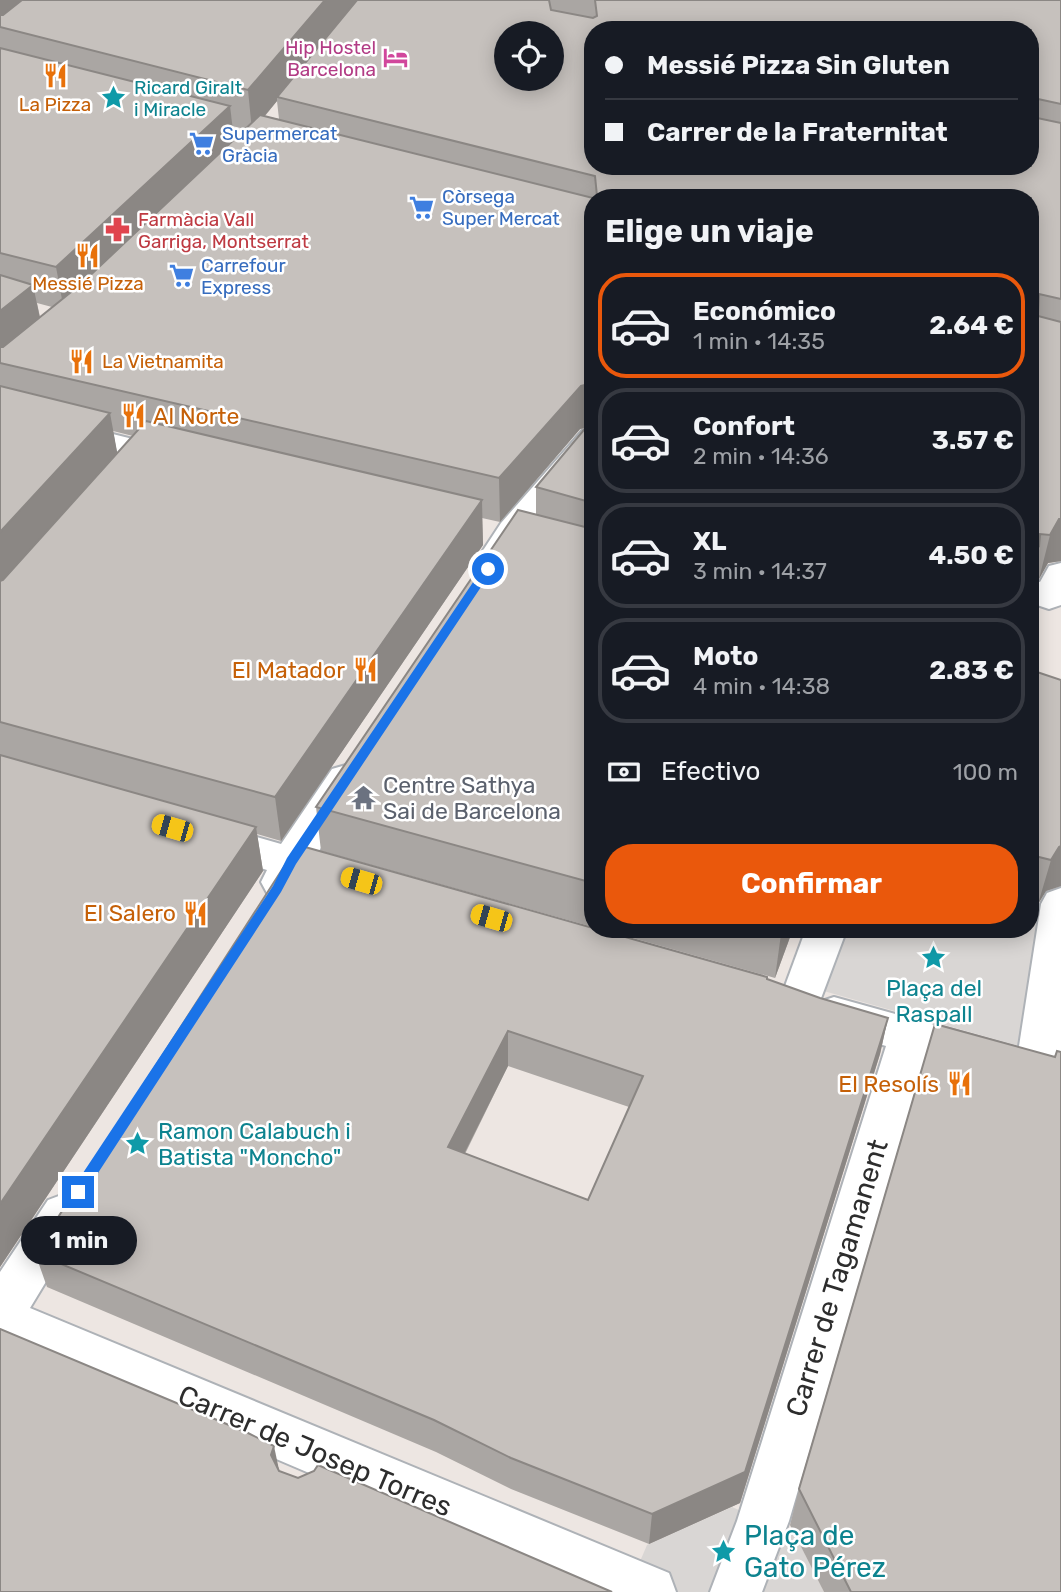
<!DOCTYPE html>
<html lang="es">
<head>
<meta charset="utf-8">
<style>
	body { margin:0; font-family:Rubik,sans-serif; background:#20242c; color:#f1f3f6; height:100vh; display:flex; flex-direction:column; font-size:26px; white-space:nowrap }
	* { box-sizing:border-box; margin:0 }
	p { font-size:23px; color:#9ea1a6 }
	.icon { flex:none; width:38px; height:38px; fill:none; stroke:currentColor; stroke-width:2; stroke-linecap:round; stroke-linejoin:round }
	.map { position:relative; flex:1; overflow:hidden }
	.sheet { position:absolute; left:584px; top:189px; width:455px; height:749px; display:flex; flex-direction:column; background:#171b24; border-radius:28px; box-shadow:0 4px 18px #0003 }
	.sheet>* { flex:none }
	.hud { position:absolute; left:584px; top:21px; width:455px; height:154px; border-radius:28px; box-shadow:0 4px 18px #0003; display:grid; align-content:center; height:154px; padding:0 21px; background:#171b24 }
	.controls { position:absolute; left:494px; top:21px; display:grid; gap:14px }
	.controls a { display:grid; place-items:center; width:70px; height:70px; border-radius:50%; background:#171b24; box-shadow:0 4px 18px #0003; font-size:35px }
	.end { position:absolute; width:32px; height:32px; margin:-16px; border:9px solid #1a73e8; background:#fff; box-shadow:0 0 0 4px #fff }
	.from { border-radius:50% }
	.bubble { position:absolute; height:49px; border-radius:24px; background:#171b24; box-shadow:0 4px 18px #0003; font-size:23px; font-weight:700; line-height:49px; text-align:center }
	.car { position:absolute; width:21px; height:42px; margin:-21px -10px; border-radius:9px; box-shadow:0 0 5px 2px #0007; background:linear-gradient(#f5c518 24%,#345 0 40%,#f5c518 0 76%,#345 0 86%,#f5c518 0) }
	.hud b { display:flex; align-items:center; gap:24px; height:66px; font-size:26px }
	.hud b+b { border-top:2px solid #363941 }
	.hud i { width:18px; height:18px; background:#f1f3f6 }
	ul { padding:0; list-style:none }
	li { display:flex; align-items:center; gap:21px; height:105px; margin:0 14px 10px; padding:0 7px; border:4px solid #363941; border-radius:28px }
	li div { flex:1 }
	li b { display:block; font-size:26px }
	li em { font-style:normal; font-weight:700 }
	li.active { border-color:#ea580c }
	li>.icon { width:63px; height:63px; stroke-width:1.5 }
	h2 { padding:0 21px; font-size:32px; line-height:84px }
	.pay { display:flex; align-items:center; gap:18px; height:77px; padding:0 21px; font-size:26px }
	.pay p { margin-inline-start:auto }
	.primary-button { display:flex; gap:14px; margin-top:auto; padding:14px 21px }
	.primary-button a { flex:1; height:80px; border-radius:28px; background:#ea580c; color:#fff; font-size:28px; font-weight:700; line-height:80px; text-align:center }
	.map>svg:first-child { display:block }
	.plaza { fill:#d9d6d4 }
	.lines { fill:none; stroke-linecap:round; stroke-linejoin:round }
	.pedestrian-casing { stroke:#aeb2b7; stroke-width:4 }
	.minor-casing { stroke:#aeb2b7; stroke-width:4 }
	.pedestrian { fill:#fff; fill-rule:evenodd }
	.minor { fill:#fff; fill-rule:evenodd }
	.wall { fill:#aaa6a3; fill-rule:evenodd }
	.shaded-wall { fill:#8b8784 }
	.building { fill:#c6c1bd; stroke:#8b8784; stroke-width:2; fill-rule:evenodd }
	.route { fill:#1a73e8 }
	.labels { text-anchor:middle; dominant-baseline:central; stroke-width:5; stroke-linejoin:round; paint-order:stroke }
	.far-hotel-label { font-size:19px; fill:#b23c85; stroke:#fff; text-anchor:end }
	.far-culture-label { font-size:19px; fill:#0d838f; stroke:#fff; text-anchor:start }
	.far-food-label { font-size:19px; fill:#c56008; stroke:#fff }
	.far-shop-label { font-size:19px; fill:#366cbe; stroke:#fff; text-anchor:start }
	.far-health-label { font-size:19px; fill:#be3a42; stroke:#fff; text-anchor:start }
	.food-label { font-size:23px; fill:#c56008; stroke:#fff; text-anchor:end }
	.worship-label { font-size:23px; fill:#5b616d; stroke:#fff; text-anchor:start }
	.culture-label { font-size:23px; fill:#0d838f; stroke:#fff }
	.near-street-label { font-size:28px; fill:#2d2d2d; stroke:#fff }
	.near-culture-label { font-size:28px; fill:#0d838f; stroke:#fff; text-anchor:start }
</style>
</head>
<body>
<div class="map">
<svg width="1061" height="1592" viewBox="0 0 1061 1592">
	<rect width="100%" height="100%" fill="#ede6e2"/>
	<g class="plaza">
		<polygon points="1031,908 1058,915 1040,1052 806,986 827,929 1031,929"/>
		<polygon points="732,1507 795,1534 824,1592 627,1592 647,1545"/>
	</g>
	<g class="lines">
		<defs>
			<g id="pedestrian">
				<polygon points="1061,563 1061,605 1049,609 1031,603 1031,580 1040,582 1049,566"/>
				<polygon points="1061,888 1061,1055 1059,1072 1052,1085 1037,1090 1022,1085 1015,1072 1041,904 1047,893"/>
				<polygon points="806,929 847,929 814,1017 799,1022 784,1017 778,1005"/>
			</g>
			<g id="minor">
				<polygon points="0,406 185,452 190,459 185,466 174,469 0,425"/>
				<polygon points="593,428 593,458 525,539 509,563 497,566 485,563 480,555 501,523 582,431"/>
				<polygon points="346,765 360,769 365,779 317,854 352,864 358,875 352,886 338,890 302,880 295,893 281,897 267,893 261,882 267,870 197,849 191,839 197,829 211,824 281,844 332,769"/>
				<polygon points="834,997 1061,1060 1061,1096 925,1057 789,1521 762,1592 710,1592 737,1521 886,1046 819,1026 813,1014 819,1002"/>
				<polygon points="64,1194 80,1200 87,1214 30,1308 669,1573 676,1592 588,1592 0,1341 0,1272 48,1200"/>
			</g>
		</defs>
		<use href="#pedestrian" class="pedestrian-casing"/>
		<use href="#minor" class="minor-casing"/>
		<use href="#pedestrian" class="pedestrian"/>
		<use href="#minor" class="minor"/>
	</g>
	<g class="wall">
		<path d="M0 0H1061V561L1048 563 1039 579 1031 578V580V198H593V927L321 851 316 807 536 514V487L586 428 580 429 500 522 482 518 483 545 281 841 257 834 263 871 0 1267ZM593 30 1031 166H593ZM277 101 279 119 265 116ZM232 126 245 129 234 140ZM37 303 52 307 40 317ZM113 431 133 436 117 453Z"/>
		<polygon points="1031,670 1061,680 1061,886 1046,891 1038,904 1031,902"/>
		<path d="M298 845 767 980 820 998 888 1018 880 1054 740 1503 649 1544 511 1489 436 1452 47 1287 35 1253ZM508 1066 629 1107 588 1200 465 1154Z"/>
		<polygon points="601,929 793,929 775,978"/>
		<polygon points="1055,1057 1061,1592 824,1592 790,1525 799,1489"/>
	</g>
	<g class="shaded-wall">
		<polygon points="0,0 45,0 0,27"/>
		<polygon points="325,0 357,0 277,97 277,101 252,131 248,90"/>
		<polygon points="230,106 235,147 64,310 56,267"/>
		<polygon points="33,285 42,328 0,363 0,311"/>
		<polygon points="593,383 593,426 580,429 500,522 499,478 581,386"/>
		<polygon points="110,413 118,457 0,589 0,532"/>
		<polygon points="482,500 483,545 281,841 275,797"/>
		<polygon points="1059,519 1061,519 1061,561 1048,563 1039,579 1050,535"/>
		<polygon points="256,827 263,871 0,1267 0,1204"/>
		<polygon points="1061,846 1061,886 1046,891 1038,904 1051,860 1059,847"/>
		<polygon points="783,929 793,929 775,978 781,934"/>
		<polygon points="888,1018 880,1054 740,1503 649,1544 652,1514"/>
		<polygon points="508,1031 508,1066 450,1182 448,1147"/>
		<polygon points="274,1446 282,1484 271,1455"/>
	</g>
	<g class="building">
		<polygon points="22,0 325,0 248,90 0,27 0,15 3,15"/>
		<path d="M357 0H549L551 10 593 18 597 16 595 0H1061V104L1038 99 1037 118 1061 123V299L1039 294 1038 316 1061 322V519H1059L1050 535 1040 534 1039 546 1031 543V198H594L597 196 595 176 277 97ZM593 30H1031V166H593ZM506 33H551V79H506Z"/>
		<polygon points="0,48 230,106 56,267 0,253"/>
		<polygon points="260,115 593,198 593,383 581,386 499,478 0,363 0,347 3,347 81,284"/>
		<polygon points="0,275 33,285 0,311"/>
		<polygon points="0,386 110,413 0,532"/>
		<polygon points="593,419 593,503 536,487"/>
		<polygon points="146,421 482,500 275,797 0,722 0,581 3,580"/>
		<polygon points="518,510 593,529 593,883 316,807"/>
		<polygon points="1031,670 1061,680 1061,846 1059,847 1051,860 1031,855"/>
		<polygon points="0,755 256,827 0,1204"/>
		<path d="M298 845 593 928V929H597L767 977V979L820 998 888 1018 745 1472 652 1514 511 1458 434 1420 35 1253ZM508 1031 643 1076 588 1200 448 1147Z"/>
		<polygon points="763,929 783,929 781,934"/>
		<polygon points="935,1024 1055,1057 1057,1051 1061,1052 1061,1592 851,1592 799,1489"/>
		<polygon points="0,1329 248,1433 274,1446 271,1455 279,1471 298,1478 314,1471 318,1465 612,1592 0,1592"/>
	</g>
	<polygon class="route" points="484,566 493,569 296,864 281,892 83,1196 73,1196 73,1188 273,886 287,858"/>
	<defs>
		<symbol id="hotel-bare" viewBox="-9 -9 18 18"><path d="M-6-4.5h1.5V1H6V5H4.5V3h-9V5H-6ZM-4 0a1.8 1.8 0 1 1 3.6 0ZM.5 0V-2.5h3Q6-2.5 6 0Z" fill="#d1479c" stroke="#fff" stroke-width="2.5" paint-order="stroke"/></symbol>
		<symbol id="restaurant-bare" viewBox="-9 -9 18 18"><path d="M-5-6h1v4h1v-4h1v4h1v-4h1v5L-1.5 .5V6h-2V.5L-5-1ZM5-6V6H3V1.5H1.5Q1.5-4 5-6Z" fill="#e8710a" stroke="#fff" stroke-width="2.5" paint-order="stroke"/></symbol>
		<symbol id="sight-bare" viewBox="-9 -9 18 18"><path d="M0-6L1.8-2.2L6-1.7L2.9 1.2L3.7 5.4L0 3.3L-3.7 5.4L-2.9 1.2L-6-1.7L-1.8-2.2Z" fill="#0f9aa8" stroke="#fff" stroke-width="2.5" paint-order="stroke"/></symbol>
		<symbol id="supermarket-bare" viewBox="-9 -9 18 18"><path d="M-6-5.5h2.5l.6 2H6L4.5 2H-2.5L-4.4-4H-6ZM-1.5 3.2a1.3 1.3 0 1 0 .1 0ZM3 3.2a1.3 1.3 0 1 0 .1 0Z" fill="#3f7fe0" stroke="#fff" stroke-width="2.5" paint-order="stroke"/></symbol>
		<symbol id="pharmacy-bare" viewBox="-9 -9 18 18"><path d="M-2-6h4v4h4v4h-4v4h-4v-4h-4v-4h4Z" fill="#e0444e" stroke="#fff" stroke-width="2.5" paint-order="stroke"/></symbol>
		<symbol id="temple-bare" viewBox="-9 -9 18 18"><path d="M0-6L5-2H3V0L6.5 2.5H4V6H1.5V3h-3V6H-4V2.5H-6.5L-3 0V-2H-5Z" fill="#6b7280" stroke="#fff" stroke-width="2.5" paint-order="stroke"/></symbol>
	</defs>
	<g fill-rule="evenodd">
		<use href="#hotel-bare" x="378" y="40" width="35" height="35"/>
		<use href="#restaurant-bare" x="38" y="58" width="35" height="35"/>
		<use href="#sight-bare" x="96" y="80" width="35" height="35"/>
		<use href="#supermarket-bare" x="184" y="126" width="35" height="35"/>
		<use href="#supermarket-bare" x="404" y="190" width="35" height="35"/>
		<use href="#pharmacy-bare" x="100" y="212" width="35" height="35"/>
		<use href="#restaurant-bare" x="70" y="238" width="35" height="35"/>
		<use href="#supermarket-bare" x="164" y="258" width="35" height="35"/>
		<use href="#restaurant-bare" x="64" y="344" width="35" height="35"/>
		<use href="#restaurant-bare" x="116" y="398" width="35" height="35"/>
		<use href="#restaurant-bare" x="348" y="652" width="35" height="35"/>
		<use href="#temple-bare" x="346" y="780" width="35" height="35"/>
		<use href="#restaurant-bare" x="178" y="896" width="35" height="35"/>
		<use href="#sight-bare" x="916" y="940" width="35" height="35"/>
		<use href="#restaurant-bare" x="942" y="1066" width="35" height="35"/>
		<use href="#sight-bare" x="120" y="1126" width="35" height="35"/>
		<use href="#sight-bare" x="706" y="1534" width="35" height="35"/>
	</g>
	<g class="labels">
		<g class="far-hotel-label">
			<text x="376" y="47">Hip Hostel<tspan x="376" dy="22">Barcelona</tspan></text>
		</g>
		<g class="far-culture-label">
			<text x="134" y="87">Ricard Giralt<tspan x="134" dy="22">i Miracle</tspan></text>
		</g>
		<g class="far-food-label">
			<text x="55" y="104">La Pizza</text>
			<text x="88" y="283">Messié Pizza</text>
			<text x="102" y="361" text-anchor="start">La Vietnamita</text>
		</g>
		<g class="far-shop-label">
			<text x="222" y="133">Supermercat<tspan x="222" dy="22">Gràcia</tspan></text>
			<text x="442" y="196">Còrsega<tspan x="442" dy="22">Super Mercat</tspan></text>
			<text x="201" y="265">Carrefour<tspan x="201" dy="22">Express</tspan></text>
		</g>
		<g class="far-health-label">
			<text x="138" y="219">Farmàcia Vall<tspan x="138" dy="22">Garriga, Montserrat</tspan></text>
		</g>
		<g class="food-label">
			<text x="153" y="416" text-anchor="start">Al Norte</text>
			<text x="345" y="670">El Matador</text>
			<text x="176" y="913">El Salero</text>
			<text x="939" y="1084">El Resolís</text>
		</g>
		<g class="worship-label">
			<text x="383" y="785">Centre Sathya<tspan x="383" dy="26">Sai de Barcelona</tspan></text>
		</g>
		<g class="culture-label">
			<text x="934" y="988">Plaça del<tspan x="934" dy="26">Raspall</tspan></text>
			<text x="158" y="1131" text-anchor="start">Ramon Calabuch i<tspan x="158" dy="26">Batista "Moncho"</tspan></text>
		</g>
		<g class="near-street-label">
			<text transform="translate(837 1278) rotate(-73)">Carrer de Tagamanent</text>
			<text transform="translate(315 1451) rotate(23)">Carrer de Josep Torres</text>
		</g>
		<g class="near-culture-label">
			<text x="744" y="1535">Plaça de<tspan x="744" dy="32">Gato Pérez</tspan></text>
		</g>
	</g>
</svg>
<div class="controls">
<a><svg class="icon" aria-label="locate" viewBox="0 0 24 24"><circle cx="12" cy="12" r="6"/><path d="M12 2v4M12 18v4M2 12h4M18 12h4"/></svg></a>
</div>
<i class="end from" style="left:488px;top:569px"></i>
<i class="end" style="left:78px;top:1192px"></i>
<div class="bubble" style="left:21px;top:1216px;width:116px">1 min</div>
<i class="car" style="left:172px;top:828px;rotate:286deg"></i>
<i class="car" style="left:361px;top:881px;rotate:286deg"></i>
<i class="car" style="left:491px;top:918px;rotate:286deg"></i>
<div class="hud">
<b><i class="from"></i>Messié Pizza Sin Gluten</b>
<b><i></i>Carrer de la Fraternitat</b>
</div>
<section class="sheet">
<h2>Elige un viaje</h2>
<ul>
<li class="active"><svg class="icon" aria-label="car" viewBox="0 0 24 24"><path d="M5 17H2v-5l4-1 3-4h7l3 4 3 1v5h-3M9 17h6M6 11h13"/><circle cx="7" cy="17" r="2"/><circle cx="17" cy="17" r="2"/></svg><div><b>Económico</b><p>1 min · 14:35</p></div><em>2.64 €</em></li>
<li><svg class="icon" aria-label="car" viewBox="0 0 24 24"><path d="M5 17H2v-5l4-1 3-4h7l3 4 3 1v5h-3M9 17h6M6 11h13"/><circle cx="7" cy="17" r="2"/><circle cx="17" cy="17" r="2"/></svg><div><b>Confort</b><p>2 min · 14:36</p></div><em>3.57 €</em></li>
<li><svg class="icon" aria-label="car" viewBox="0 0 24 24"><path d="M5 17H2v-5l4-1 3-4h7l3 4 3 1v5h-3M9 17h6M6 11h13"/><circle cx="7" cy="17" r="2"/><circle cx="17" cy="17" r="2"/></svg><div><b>XL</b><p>3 min · 14:37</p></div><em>4.50 €</em></li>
<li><svg class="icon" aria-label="car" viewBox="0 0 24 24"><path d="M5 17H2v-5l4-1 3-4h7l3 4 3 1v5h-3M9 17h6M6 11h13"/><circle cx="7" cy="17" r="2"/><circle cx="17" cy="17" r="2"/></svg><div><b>Moto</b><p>4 min · 14:38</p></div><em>2.83 €</em></li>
</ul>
<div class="pay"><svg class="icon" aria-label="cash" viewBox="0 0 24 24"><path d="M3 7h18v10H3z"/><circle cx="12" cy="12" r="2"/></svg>Efectivo<p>100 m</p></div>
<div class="primary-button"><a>Confirmar</a></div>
</section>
</div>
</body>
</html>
